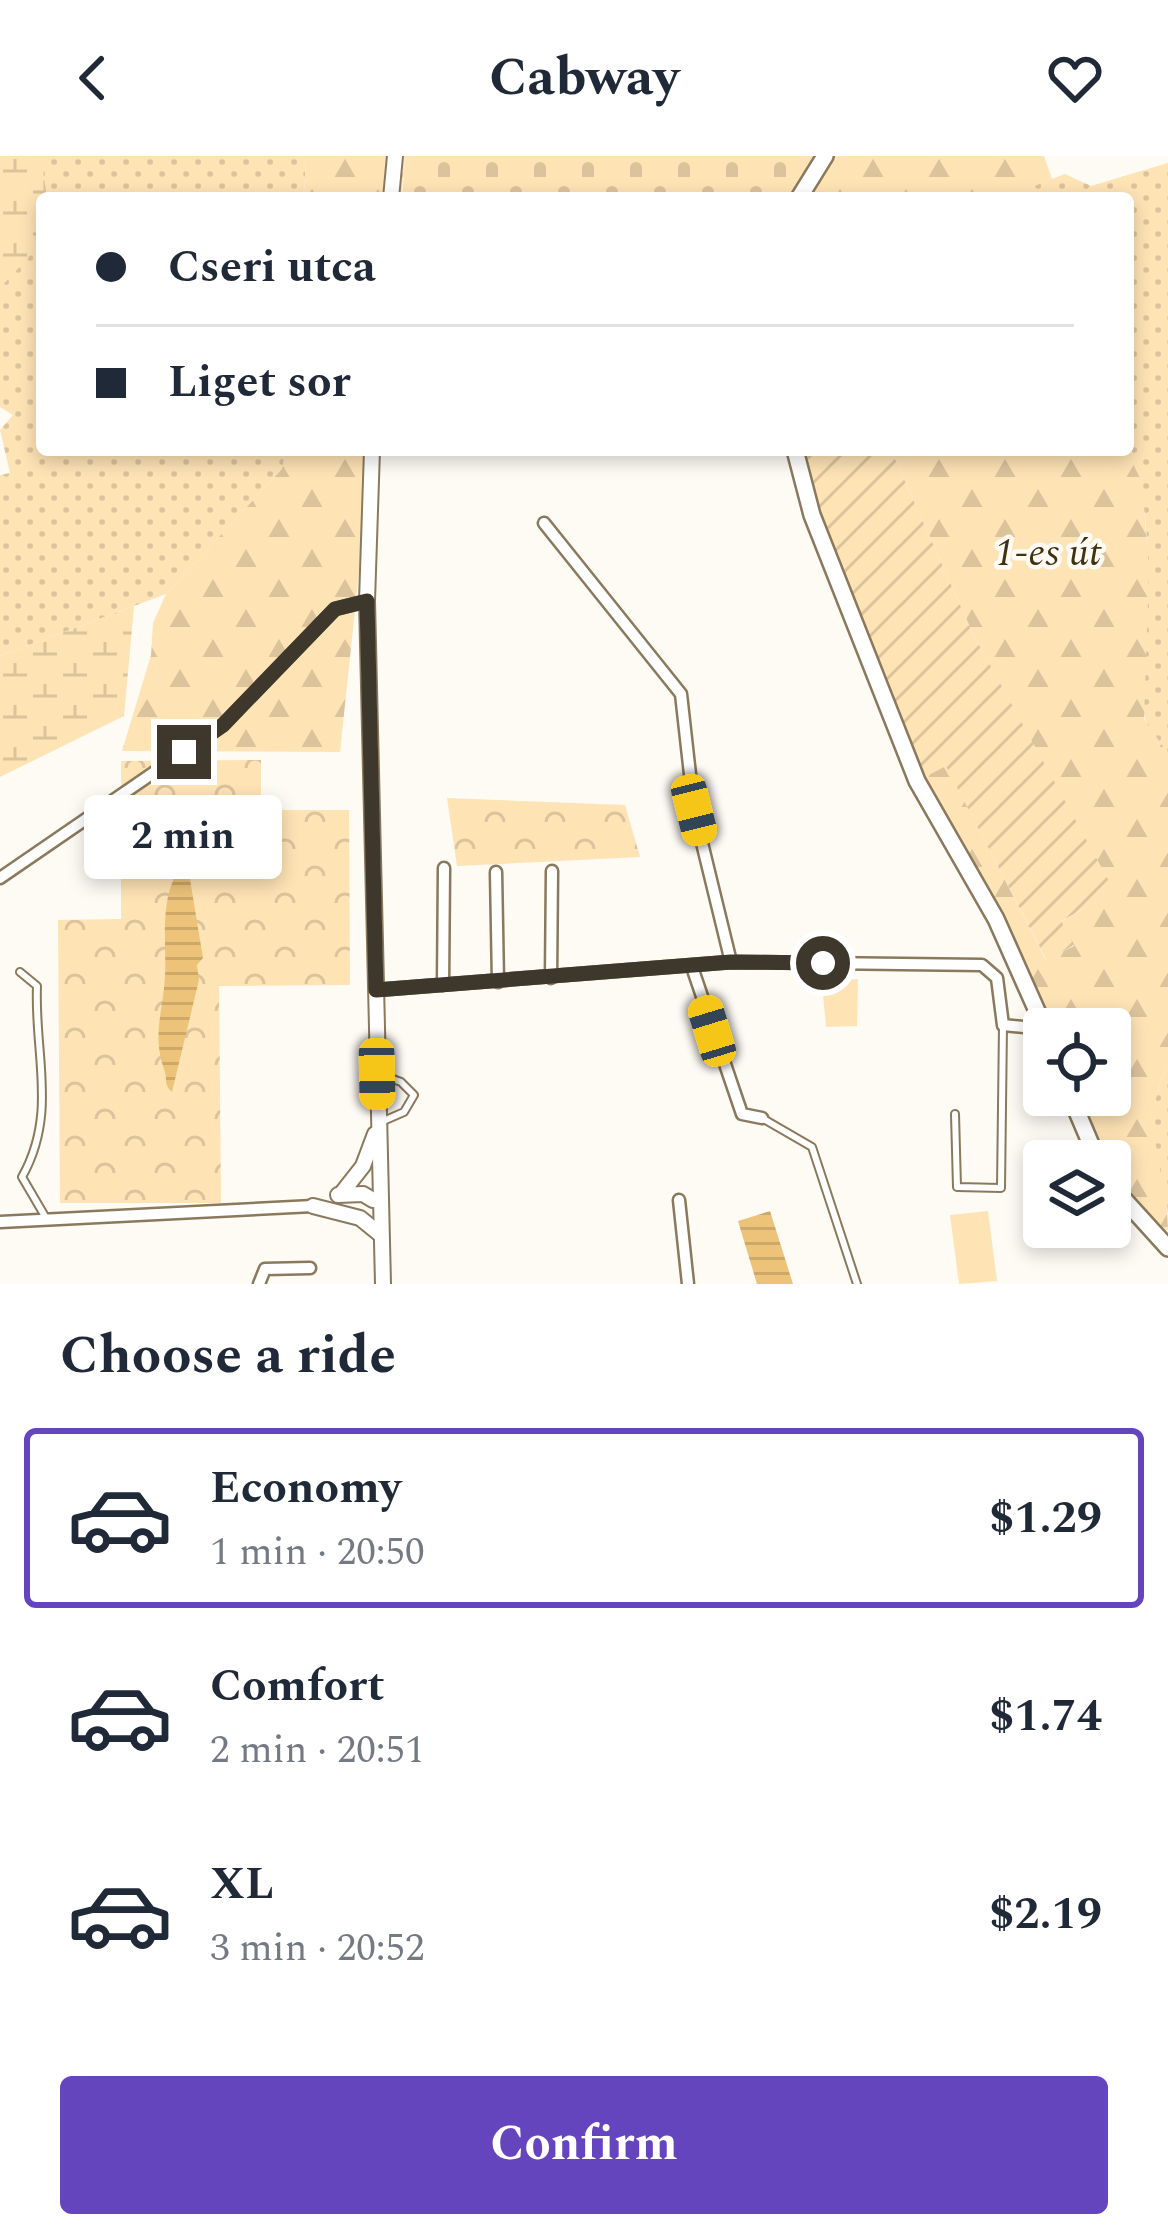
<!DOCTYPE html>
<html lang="en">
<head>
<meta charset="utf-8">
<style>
	body { margin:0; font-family:Spectral,serif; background:#f2f2f3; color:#1f2937; height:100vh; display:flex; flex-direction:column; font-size:45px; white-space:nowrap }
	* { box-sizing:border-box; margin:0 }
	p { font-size:39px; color:#747a83 }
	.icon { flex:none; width:66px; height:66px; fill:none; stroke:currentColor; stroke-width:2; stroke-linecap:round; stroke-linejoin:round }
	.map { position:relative; height:1128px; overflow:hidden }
	.sheet { display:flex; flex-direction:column; background:#fff; flex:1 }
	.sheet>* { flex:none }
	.banner { position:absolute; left:36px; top:36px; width:1098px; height:264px; border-radius:12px; box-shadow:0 6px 18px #0003; display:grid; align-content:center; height:264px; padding:0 60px; background:#fff }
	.buttons { position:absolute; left:1023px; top:852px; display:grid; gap:24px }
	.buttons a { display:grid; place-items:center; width:108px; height:108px; border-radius:12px; background:#fff; box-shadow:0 6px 18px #0003; font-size:60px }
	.end { position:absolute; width:54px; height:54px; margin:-27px; border:15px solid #3e372b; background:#fff; box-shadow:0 0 0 6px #fff }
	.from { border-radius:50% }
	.bubble { position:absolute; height:84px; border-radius:12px; background:#fff; box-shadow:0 6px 18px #0003; font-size:39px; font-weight:700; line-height:84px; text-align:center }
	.car { position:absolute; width:36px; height:72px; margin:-36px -18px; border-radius:15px; box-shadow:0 0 9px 3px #0007; background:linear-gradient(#f5c518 24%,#345 0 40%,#f5c518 0 76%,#345 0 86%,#f5c518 0) }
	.banner b { display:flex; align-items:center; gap:42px; height:114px; font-size:45px }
	.banner b+b { border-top:3px solid #e0e1e3 }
	.banner i { width:30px; height:30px; background:#1f2937 }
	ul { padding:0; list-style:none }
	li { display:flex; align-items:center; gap:36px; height:180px; margin:0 24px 18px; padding:0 36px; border:6px solid transparent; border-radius:12px }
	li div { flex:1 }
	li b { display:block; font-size:45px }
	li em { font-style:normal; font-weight:700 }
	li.active { border-color:#6545bd }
	li>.icon { width:108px; height:108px; stroke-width:1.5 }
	h2 { padding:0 60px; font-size:54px; line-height:144px }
	.button { display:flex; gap:24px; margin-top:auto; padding:24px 60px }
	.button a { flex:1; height:138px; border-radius:12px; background:#6545bd; color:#fff; font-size:48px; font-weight:700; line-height:138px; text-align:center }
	header { display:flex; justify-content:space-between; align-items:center; height:156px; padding:0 60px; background:#fff; font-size:54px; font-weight:700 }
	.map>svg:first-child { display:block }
	.grass { fill:url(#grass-dots) }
	.forest { fill:url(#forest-firs) }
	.wetland { fill:url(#wetland-marsh) }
	.cemetery { fill:url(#cemetery-stones) }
	.park { fill:url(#park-crowns) }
	.garden { fill:url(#garden-furrows) }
	.pitch { fill:#fee3b5 }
	.water { fill:url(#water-rules) }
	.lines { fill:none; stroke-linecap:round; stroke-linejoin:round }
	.service-casing { stroke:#8a795c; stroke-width:10 }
	.minor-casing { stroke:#8a795c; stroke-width:15 }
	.tertiary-casing { stroke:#8a795c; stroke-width:18 }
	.secondary-casing { stroke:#8a795c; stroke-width:20 }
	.service { stroke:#fff; stroke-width:6 }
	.minor { stroke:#fff; stroke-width:10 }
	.tertiary { stroke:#fff; stroke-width:14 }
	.secondary { stroke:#fff; stroke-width:15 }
	.route { stroke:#3e372b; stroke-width:15 }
	.labels { text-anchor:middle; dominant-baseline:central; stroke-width:9; stroke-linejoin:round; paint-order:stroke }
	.park-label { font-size:39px; font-style:italic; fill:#423110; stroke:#fefaf4 }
</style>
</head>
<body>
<header><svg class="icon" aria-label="back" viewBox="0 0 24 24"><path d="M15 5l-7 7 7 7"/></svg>Cabway<svg class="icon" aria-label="heart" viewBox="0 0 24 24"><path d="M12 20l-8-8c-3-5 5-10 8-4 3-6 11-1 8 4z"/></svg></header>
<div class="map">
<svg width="1168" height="1128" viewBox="0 0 1168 1128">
	<defs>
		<pattern id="grass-dots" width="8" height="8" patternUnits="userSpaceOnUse" patternTransform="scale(3)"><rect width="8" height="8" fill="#fee3b5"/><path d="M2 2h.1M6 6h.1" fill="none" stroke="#dbc39c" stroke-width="1.8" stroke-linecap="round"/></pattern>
		<pattern id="forest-firs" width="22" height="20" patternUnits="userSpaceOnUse" patternTransform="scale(3)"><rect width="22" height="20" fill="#fee3b5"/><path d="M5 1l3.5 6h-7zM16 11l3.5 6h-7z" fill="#dbc39c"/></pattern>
		<pattern id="wetland-marsh" width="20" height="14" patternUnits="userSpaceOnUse" patternTransform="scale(3)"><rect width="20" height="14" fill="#fee3b5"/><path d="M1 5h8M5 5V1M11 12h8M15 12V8" fill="none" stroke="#dbc39c"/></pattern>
		<pattern id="cemetery-stones" width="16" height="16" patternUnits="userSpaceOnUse" patternTransform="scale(3)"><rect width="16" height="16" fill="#fee3b5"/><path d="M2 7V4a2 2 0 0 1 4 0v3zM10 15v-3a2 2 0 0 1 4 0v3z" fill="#dbc39c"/></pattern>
		<pattern id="park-crowns" width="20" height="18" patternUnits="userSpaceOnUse" patternTransform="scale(3)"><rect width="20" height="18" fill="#fee3b5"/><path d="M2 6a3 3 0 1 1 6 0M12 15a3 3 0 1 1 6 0" fill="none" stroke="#dbc39c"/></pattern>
		<pattern id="garden-furrows" width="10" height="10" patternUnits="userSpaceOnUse" patternTransform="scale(3)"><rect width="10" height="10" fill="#fee3b5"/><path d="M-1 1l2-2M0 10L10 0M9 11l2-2" fill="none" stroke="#dbc39c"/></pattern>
		<pattern id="water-rules" width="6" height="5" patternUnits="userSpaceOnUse" patternTransform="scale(3)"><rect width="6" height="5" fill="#edc379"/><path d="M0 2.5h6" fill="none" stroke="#cca869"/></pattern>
	</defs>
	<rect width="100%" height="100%" fill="#fefaf4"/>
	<g class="grass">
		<polygon points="0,0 306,0 304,42 42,42 42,294 286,294 282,313 166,438 0,500 0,319 10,317 0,274 13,259 0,251"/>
		<path d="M1168 7V598C1160 587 1146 572 1144 559 1132 470 1168 381 1126 294L1128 42H1036L1031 31 1065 18 1091 30Z"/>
		<path d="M1168 910V1058C1154 1014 1143 952 1168 910Z"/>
	</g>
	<g class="forest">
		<polygon points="306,0 405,0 401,42 304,42"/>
		<polygon points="825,0 1044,0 1052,23 1032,31 1036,42 799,42"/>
		<polygon points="286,294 380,294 369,320 340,596 122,595 151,499 153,467 166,438 282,313"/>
		<path d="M891 294H1126L1142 326 1149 413 1144 563 1168 598V910C1137 962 1168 1020 1168 1074L1152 1077 1110 1028V1005H1098L1070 939H1110V873H1045L917 625 946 609 1046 804 1074 790 1060 766 1114 736 973 478Z"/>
	</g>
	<g class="wetland">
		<polygon points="0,0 41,0 47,42 42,42 42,87 0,132"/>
		<polygon points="134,450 124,560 0,621 0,500"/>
	</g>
	<polygon class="cemetery" points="405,0 825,0 799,42 402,42"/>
	<g class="park">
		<polygon points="261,604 261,654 349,654 350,829 219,830 221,1047 60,1047 58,764 121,763 121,605"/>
		<polygon points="447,642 625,649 640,701 457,710"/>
	</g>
	<polygon class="garden" points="795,294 891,294 973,478 1115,736 1061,765 1074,789 1047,805 946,610 917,625"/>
	<g class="pitch">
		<polygon points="858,823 857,870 826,871 822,826"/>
		<polygon points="988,1055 997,1125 959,1128 950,1059"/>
	</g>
	<g class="water">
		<path d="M187 705 203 802 197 809 199 824 172 936C163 928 168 924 164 913 152 879 163 855 165 821 167 785 157 732 187 705Z"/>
		<polygon points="770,1055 793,1128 757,1128 738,1065"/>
	</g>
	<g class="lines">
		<defs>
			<g id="service">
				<path d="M20 816 37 830C34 898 58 957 22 1021L46 1062"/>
				<polyline points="955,958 957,1031 1001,1032 1003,869"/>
				<polyline points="762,962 812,991 857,1128"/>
				<polyline points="381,966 404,956 414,939 401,926 382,919"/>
			</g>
			<g id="minor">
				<polyline points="544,367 681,538 694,654 731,806"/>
				<polyline points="496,716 498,826"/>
				<polyline points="0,722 223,569 335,453 367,445"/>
				<polyline points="692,811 742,958 762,962"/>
				<polyline points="551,822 552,715"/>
				<polyline points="443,829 444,712"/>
				<polyline points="376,834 731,806 982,809 997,822 1003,869 1045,873"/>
				<polyline points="679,1044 688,1128"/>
				<polyline points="0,1066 313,1050"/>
				<polyline points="259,1128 265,1113 310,1112"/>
			</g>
			<g id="tertiary">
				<polyline points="391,42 395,0"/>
				<polyline points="372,294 367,445 383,1128"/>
				<polyline points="341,1038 363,1010 375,978"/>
				<polyline points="338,1039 363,1038 373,1044"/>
				<polyline points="313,1050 360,1062 381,1079"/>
			</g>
			<g id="secondary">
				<polyline points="799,42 825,0"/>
				<polyline points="795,294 812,359 917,625 996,763 1045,873"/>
				<polyline points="1070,939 1098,1005"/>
				<polyline points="1110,1028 1168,1092"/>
			</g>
		</defs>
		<use href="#service" class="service-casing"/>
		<use href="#minor" class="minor-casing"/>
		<use href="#tertiary" class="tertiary-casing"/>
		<use href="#secondary" class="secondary-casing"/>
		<use href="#service" class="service"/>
		<use href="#minor" class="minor"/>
		<use href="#tertiary" class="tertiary"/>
		<use href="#secondary" class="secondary"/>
	</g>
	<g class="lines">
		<polyline class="route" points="184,596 223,569 335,453 367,445 376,834 731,806 823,807"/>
	</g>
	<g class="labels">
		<g class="park-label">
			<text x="1048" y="397">1-es út</text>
		</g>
	</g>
</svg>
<div class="buttons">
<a><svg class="icon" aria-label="locate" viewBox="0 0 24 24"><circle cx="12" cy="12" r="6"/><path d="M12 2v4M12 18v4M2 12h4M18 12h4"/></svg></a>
<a><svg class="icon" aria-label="layers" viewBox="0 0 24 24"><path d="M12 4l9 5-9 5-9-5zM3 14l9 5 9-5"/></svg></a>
</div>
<i class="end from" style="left:823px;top:807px"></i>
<i class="end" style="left:184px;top:596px"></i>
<div class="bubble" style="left:84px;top:639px;width:198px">2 min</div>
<i class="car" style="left:694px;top:654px;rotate:166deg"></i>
<i class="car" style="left:712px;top:875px;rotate:343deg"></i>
<i class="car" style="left:377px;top:918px;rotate:179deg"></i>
<div class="banner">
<b><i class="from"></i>Cseri utca</b>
<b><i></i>Liget sor</b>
</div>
</div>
<section class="sheet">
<h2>Choose a ride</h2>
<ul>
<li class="active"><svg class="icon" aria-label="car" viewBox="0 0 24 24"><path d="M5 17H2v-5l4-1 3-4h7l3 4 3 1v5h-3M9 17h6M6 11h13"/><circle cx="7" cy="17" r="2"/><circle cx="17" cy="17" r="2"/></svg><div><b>Economy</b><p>1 min · 20:50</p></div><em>$1.29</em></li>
<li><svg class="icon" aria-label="car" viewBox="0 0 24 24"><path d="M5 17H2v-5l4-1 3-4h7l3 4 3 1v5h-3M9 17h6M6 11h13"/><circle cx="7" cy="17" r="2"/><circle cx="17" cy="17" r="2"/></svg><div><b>Comfort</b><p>2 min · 20:51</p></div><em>$1.74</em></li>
<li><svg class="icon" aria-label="car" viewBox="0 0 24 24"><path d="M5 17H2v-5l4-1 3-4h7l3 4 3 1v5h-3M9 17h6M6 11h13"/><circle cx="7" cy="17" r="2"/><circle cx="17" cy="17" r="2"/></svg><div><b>XL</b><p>3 min · 20:52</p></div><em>$2.19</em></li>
</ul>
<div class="button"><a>Confirm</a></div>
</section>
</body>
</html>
